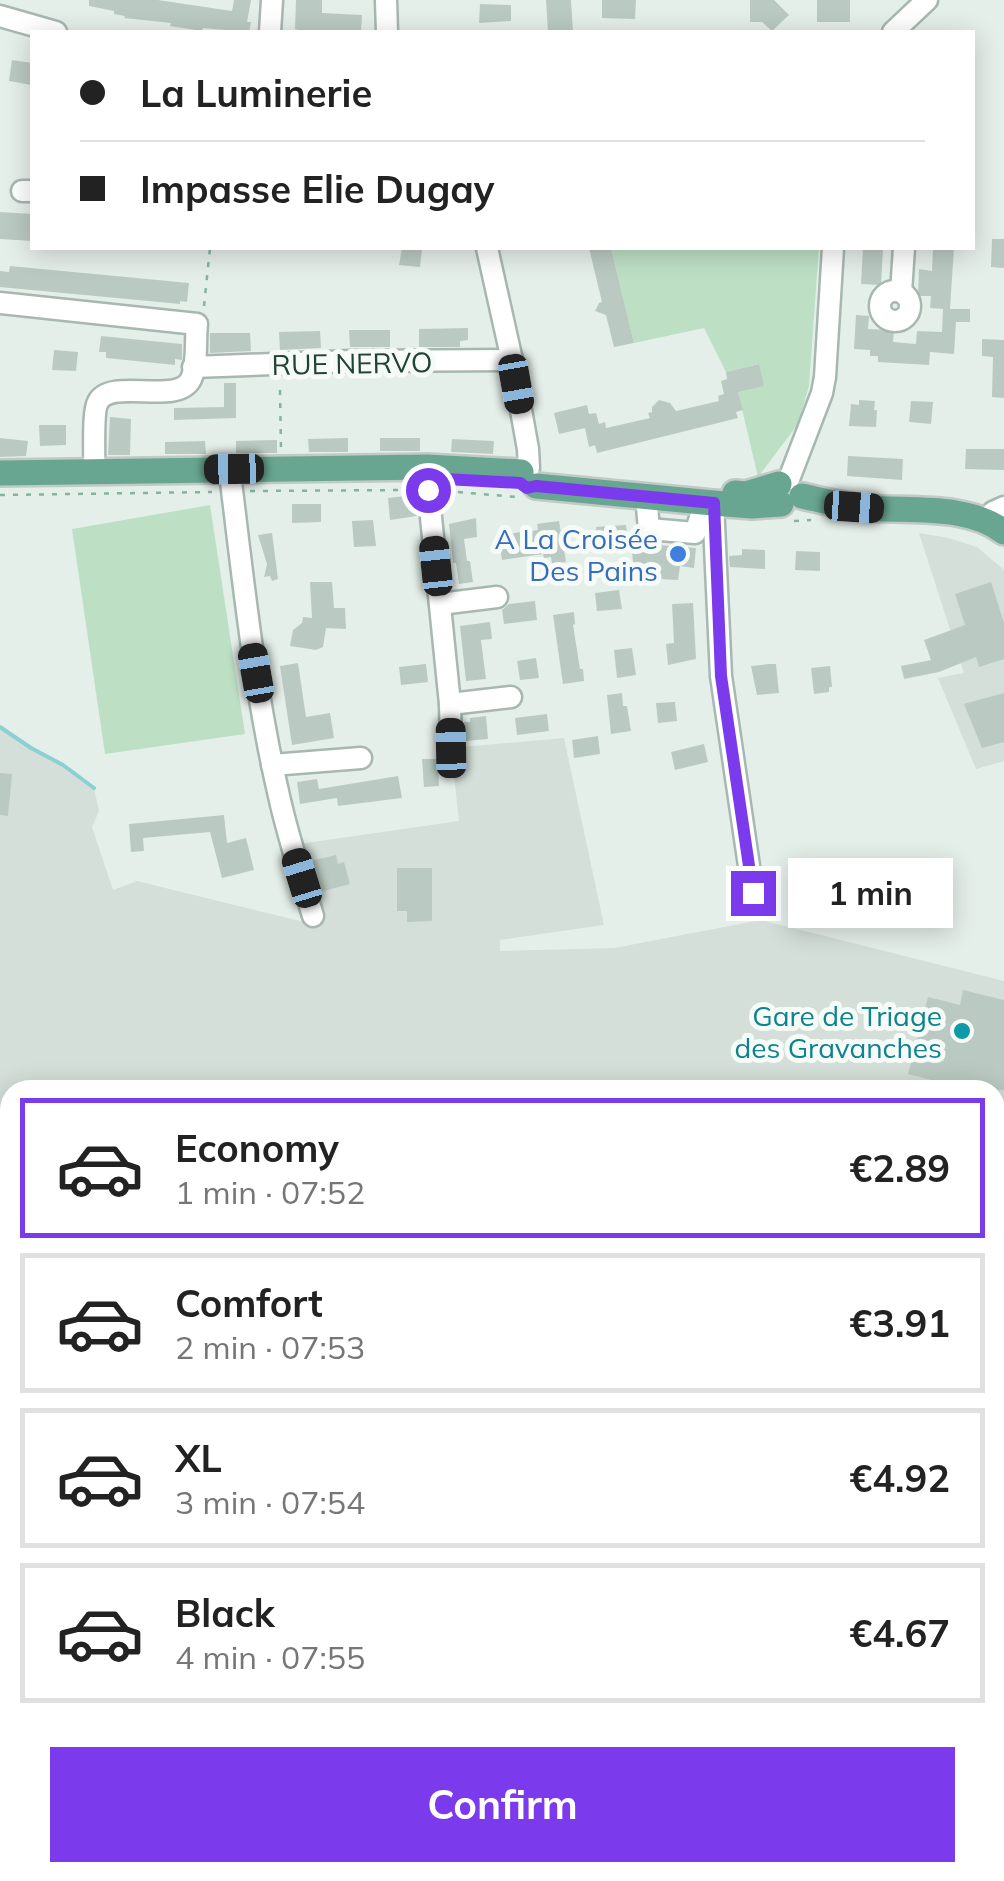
<!DOCTYPE html>
<html lang="en">
<head>
<meta charset="utf-8">
<style>
	body { margin:0; font-family:Mulish,sans-serif; background:#f2f2f2; color:#222; height:100vh; display:flex; flex-direction:column; font-size:38px; white-space:nowrap }
	* { box-sizing:border-box; margin:0 }
	p { font-size:32px; color:#767676 }
	.icon { flex:none; width:55px; height:55px; fill:none; stroke:currentColor; stroke-width:2; stroke-linecap:round; stroke-linejoin:round }
	.map { position:relative; flex:1; overflow:hidden }
	.drawer { position:absolute; left:0px; top:1080px; width:1005px; height:802px; display:flex; flex-direction:column; background:#fff; border-radius:30px 30px 0 0; box-shadow:0 5px 25px #0003 }
	.drawer>* { flex:none }
	.top-card { position:absolute; left:30px; top:30px; width:945px; height:220px; border-radius:0px; box-shadow:0 5px 25px #0003; display:grid; align-content:center; height:220px; padding:0 50px; background:#fff }
	.end { position:absolute; width:45px; height:45px; margin:-22px; border:12px solid #7c3aed; background:#fff; box-shadow:0 0 0 5px #fff }
	.from { border-radius:50% }
	.bubble { position:absolute; height:70px; border-radius:0px; background:#fff; box-shadow:0 5px 25px #0003; font-size:32px; font-weight:700; line-height:70px; text-align:center }
	.car { position:absolute; width:30px; height:60px; margin:-30px -15px; border-radius:12px; box-shadow:0 0 8px 2px #0007; background:linear-gradient(#222 24%,#8ab4d8 0 40%,#222 0 76%,#8ab4d8 0 86%,#222 0) }
	.top-card b { display:flex; align-items:center; gap:35px; height:95px; font-size:38px }
	.top-card b+b { border-top:2px solid #e0e0e0 }
	.top-card i { width:25px; height:25px; background:#222 }
	ul { padding:18px 0 0; list-style:none }
	li { display:flex; align-items:center; gap:30px; height:140px; margin:0 20px 15px; padding:0 30px; border:5px solid #e0e0e0; border-radius:0px }
	li div { flex:1 }
	li b { display:block; font-size:38px }
	li em { font-style:normal; font-weight:700 }
	li.on { border-color:#7c3aed }
	li>.icon { width:90px; height:90px; stroke-width:1.5 }
	.button { display:flex; gap:20px; margin-top:auto; padding:20px 50px }
	.button a { flex:1; height:115px; border-radius:0px; background:#7c3aed; color:#fff; font-size:40px; font-weight:700; line-height:115px; text-align:center }
	.map>svg:first-child { display:block }
	.built { fill:#d3dfd8 }
	.green { fill:#bde0c4 }
	.lines { fill:none; stroke-linecap:round; stroke-linejoin:round }
	.stream { stroke:#8ccfd5; stroke-width:4 }
	.building { fill:#bacac2 }
	.minor-casing { stroke:#a7b8b1; stroke-width:25 }
	.major-casing { stroke:#c1cac7; stroke-width:30 }
	.path { stroke:#84b3a1; stroke-width:2.5; stroke-dasharray:5 8; stroke-linecap:butt }
	.minor { stroke:#fff; stroke-width:20 }
	.major { stroke:#68a691; stroke-width:25 }
	.rail-casing { stroke:#5e7d72; stroke-width:8 }
	.rail { stroke:#f6fbf8; stroke-width:4; stroke-dasharray:11; stroke-linecap:butt }
	.route { stroke:#7c3aed; stroke-width:12 }
	.shop-dot { fill:#3f7fe0; stroke:#f6fbf8; stroke-width:4 }
	.culture-dot { fill:#0f9aa8; stroke:#f6fbf8; stroke-width:4 }
	.labels { text-anchor:middle; dominant-baseline:central; stroke-width:10; stroke-linejoin:round; paint-order:stroke }
	.street-label { font-size:28px; fill:#234237; stroke:#f6fbf8 }
	.shop-label { font-size:28px; fill:#366cbe; stroke:#f6fbf8; text-anchor:end }
	.culture-label { font-size:28px; fill:#0d838f; stroke:#f6fbf8; text-anchor:end }
</style>
</head>
<body>
<div class="map">
<svg width="1004" height="1881" viewBox="0 0 1004 1881">
	<rect width="100%" height="100%" fill="#e5efea"/>
	<g class="built">
		<polygon points="919,533 949,538 977,547 1004,570 1004,761 976,769 938,678 964,673"/>
		<polygon points="0,727 31,748 63,765 94,788 99,811 92,827 113,890 137,881 308,923 292,845 459,821 451,748 564,738 604,925 500,940 500,951 614,948 761,920 1004,981 1004,1521 995,1518 995,1090 10,1090 10,1256 0,1254"/>
	</g>
	<g class="green">
		<polygon points="611,248 819,248 809,386 798,424 758,477 738,392 758,364 726,372 704,328 634,343"/>
		<polygon points="210,505 245,734 105,754 72,529"/>
	</g>
	<g class="lines">
		<g class="stream">
			<polyline points="0,727 31,748 63,765 94,788"/>
			<polyline points="0,1258 10,1261"/>
			<polyline points="0,1602 10,1595"/>
			<polyline points="455,1872 456,1881"/>
		</g>
	</g>
	<g class="building">
		<polygon points="89,0 158,0 232,11 234,0 251,0 247,22 251,22 249,32 203,28 202,31 170,26 171,23 124,18 125,16 114,14 114,11 89,6"/>
		<polygon points="296,0 322,0 322,13 362,15 361,32 299,32 299,30 295,29"/>
		<polygon points="546,0 571,0 573,32 548,32"/>
		<polygon points="602,0 636,0 635,19 602,18"/>
		<polygon points="750,0 774,0 789,15 772,31 762,22 750,22"/>
		<rect x="817" y="0" width="33" height="22"/>
		<polygon points="480,4 511,5 511,21 479,23"/>
		<polygon points="12,60 32,63 32,85 9,81"/>
		<polygon points="0,212 32,214 32,241 0,239"/>
		<polygon points="992,239 1004,239 1004,268 991,267"/>
		<polygon points="402,248 422,249 420,267 399,265"/>
		<polygon points="589,248 611,248 634,343 614,347 606,315 595,311 599,303 602,302"/>
		<polygon points="863,248 883,248 881,285 861,284"/>
		<polygon points="933,248 954,248 950,309 970,309 970,322 956,322 954,354 930,352 929,365 878,362 878,356 870,356 870,350 854,349 856,315 869,316 868,329 894,330 893,342 916,344 917,331 942,332 943,309 930,308 931,296 918,296 919,269 932,271"/>
		<polygon points="10,266 189,283 187,302 180,301 180,304 0,287 0,271 9,272"/>
		<polygon points="468,328 468,340 460,341 460,347 419,347 419,329"/>
		<polygon points="349,330 390,330 390,347 350,347"/>
		<polygon points="320,331 321,348 280,350 279,332"/>
		<polygon points="210,333 250,333 251,351 210,353"/>
		<polygon points="101,336 182,344 182,360 175,359 175,365 106,358 106,352 99,352"/>
		<polygon points="982,339 1004,340 1004,398 992,397 993,357 982,356"/>
		<polygon points="54,350 78,352 76,371 52,370"/>
		<polygon points="759,364 764,386 738,392 743,410 736,412 738,418 597,453 595,445 589,447 585,428 559,434 554,413 587,405 589,414 596,413 599,424 605,422 606,428 650,418 648,413 652,412 652,407 659,400 670,403 676,411 719,401 718,396 724,394 721,381 727,379 726,372"/>
		<polygon points="224,383 236,383 236,418 174,420 174,408 224,407"/>
		<polygon points="859,400 875,401 874,410 877,410 876,427 849,426 851,404 859,405"/>
		<polygon points="911,401 933,402 931,424 909,422"/>
		<polygon points="110,417 131,419 130,455 108,455"/>
		<polygon points="39,425 66,425 66,445 40,446"/>
		<polygon points="0,438 28,441 26,456 0,457"/>
		<polygon points="348,438 348,452 309,452 308,439"/>
		<rect x="380" y="438" width="40" height="13"/>
		<polygon points="452,439 494,441 493,454 451,452"/>
		<polygon points="277,440 277,453 236,453 236,441"/>
		<polygon points="205,441 206,454 165,454 165,442"/>
		<polygon points="966,449 1004,449 1004,470 965,469"/>
		<polygon points="848,456 903,459 902,480 847,476"/>
		<polygon points="415,495 417,516 390,520 388,498"/>
		<polygon points="292,504 321,504 321,522 292,523"/>
		<polygon points="476,518 477,537 464,539 467,561 470,561 473,582 459,584 456,563 453,563 449,524"/>
		<polygon points="373,520 376,546 354,547 352,521"/>
		<polygon points="559,521 566,562 552,564 551,557 544,558 543,554 502,560 498,535 538,530 537,524"/>
		<polygon points="626,525 628,542 598,545 596,527"/>
		<polygon points="272,533 278,579 272,581 270,576 264,577 267,564 258,535"/>
		<polygon points="642,541 644,544 696,548 694,568 680,566 678,580 660,579 635,582 631,542"/>
		<polygon points="742,549 765,550 765,569 730,567 729,556 742,555"/>
		<polygon points="796,551 820,552 820,571 795,570"/>
		<polygon points="310,582 332,582 334,608 345,608 346,629 326,628 323,647 316,650 290,646 293,630 302,623 303,617 312,618"/>
		<polygon points="991,582 1004,623 1004,659 979,667 976,657 939,672 904,679 901,666 931,660 924,640 965,625 955,594"/>
		<polygon points="619,590 622,609 597,611 595,593"/>
		<polygon points="535,601 537,620 504,624 502,610 509,604"/>
		<polygon points="693,603 696,659 668,665 666,644 674,643 672,604"/>
		<polygon points="574,612 575,624 573,625 580,669 583,669 584,681 563,684 553,615"/>
		<polygon points="490,622 492,639 481,640 486,679 466,681 460,626"/>
		<polygon points="632,648 636,675 617,678 614,650"/>
		<polygon points="536,658 539,678 520,680 517,661"/>
		<polygon points="298,663 306,717 330,713 334,738 292,745 280,666"/>
		<polygon points="426,664 428,682 401,685 399,667"/>
		<polygon points="770,664 776,664 779,693 757,695 751,666"/>
		<polygon points="830,666 832,687 829,687 829,692 814,694 811,668"/>
		<polygon points="622,693 623,706 627,706 631,731 611,734 607,695"/>
		<polygon points="1004,693 1004,742 982,748 964,704"/>
		<polygon points="675,702 677,721 658,723 656,703"/>
		<polygon points="547,714 549,731 517,735 515,718"/>
		<polygon points="486,716 488,739 465,741 464,722 470,722 470,718"/>
		<polygon points="598,736 600,754 574,758 572,740"/>
		<polygon points="704,744 708,762 675,770 671,752"/>
		<polygon points="422,759 438,759 439,786 424,787"/>
		<polygon points="0,773 12,774 8,816 0,815"/>
		<polygon points="398,776 402,798 338,806 337,798 300,804 297,782 317,779 319,789"/>
		<polygon points="224,815 227,843 246,838 254,870 222,878 210,832 143,838 144,851 131,852 129,824"/>
		<polygon points="336,855 338,864 344,862 350,884 320,892 311,861"/>
		<polygon points="397,868 432,868 432,921 407,922 407,911 397,911"/>
		<polygon points="963,990 1004,1000 1004,1090 970,1090 908,1074 928,997 960,1005"/>
	</g>
	<g class="lines">
		<defs>
			<g id="minor">
				<polyline points="386,0 387,32"/>
				<polyline points="0,16 56,32"/>
				<polyline points="270,32 272,0"/>
				<polyline points="893,32 927,0"/>
				<polyline points="22,191 32,191"/>
				<polyline points="487,248 512,360 528,449 529,468"/>
				<circle cx="895" cy="306" r="15"/>
				<polyline points="901,292 904,248"/>
				<path d="M0 303 197 324C195 340 198 364 191 379 178 406 111 377 98 402 92 412 95 457 94 471"/>
				<polyline points="193,367 352,361 512,360"/>
				<polyline points="427,478 450,704 451,748"/>
				<polyline points="789,479 822,393 825,377 833,248"/>
				<path d="M231 482C244 587 255 693 279 796 288 837 301 876 313 916"/>
				<polyline points="646,496 649,529 695,533 702,512 703,502"/>
				<polyline points="713,503 721,676 753,893"/>
				<polyline points="986,522 993,512 1004,507"/>
				<polyline points="440,604 497,597"/>
				<polyline points="450,704 511,697"/>
				<polyline points="272,765 361,758"/>
				<polyline points="0,1291 10,1293"/>
				<polyline points="634,1872 639,1881"/>
				<polyline points="527,1881 536,1872"/>
			</g>
			<g id="major">
				<polyline points="0,473 427,467 521,472"/>
				<polyline points="536,486 713,503 752,506 781,504"/>
				<polyline points="735,493 746,494 779,484"/>
				<path d="M802 496C820 500 838 505 857 507 903 513 965 502 1004 532"/>
			</g>
		</defs>
		<use href="#minor" class="minor-casing"/>
		<use href="#major" class="major-casing"/>
		<g class="path">
			<polyline points="204,306 210,248"/>
			<polyline points="280,390 281,449"/>
			<polyline points="250,491 412,490"/>
			<polyline points="445,491 517,497"/>
			<polyline points="0,495 212,492"/>
			<polyline points="794,521 811,520"/>
			<polyline points="0,1676 10,1678"/>
			<polyline points="995,1780 1004,1778"/>
			<polyline points="444,1872 446,1881"/>
		</g>
		<use href="#minor" class="minor"/>
		<use href="#major" class="major"/>
		<defs>
			<g id="rail">
				<polyline points="0,1240 10,1242"/>
				<polyline points="995,1498 1004,1500"/>
			</g>
		</defs>
		<use href="#rail" class="rail-casing"/>
		<use href="#rail" class="rail"/>
	</g>
	<g class="lines">
		<polyline class="route" points="428,490 426,478 520,483 527,488 536,486 714,503 721,676 753,893"/>
	</g>
	<circle class="shop-dot" cx="678" cy="554" r="10"/>
	<circle class="culture-dot" cx="962" cy="1031" r="10"/>
	<g class="labels">
		<g class="street-label">
			<text transform="translate(352 363) rotate(-1)">RUE NERVO</text>
		</g>
		<g class="shop-label">
			<text x="658" y="538">A La Croisée<tspan x="658" dy="32">Des Pains</tspan></text>
		</g>
		<g class="culture-label">
			<text x="942" y="1015">Gare de Triage<tspan x="942" dy="32">des Gravanches</tspan></text>
		</g>
	</g>
</svg>
<i class="end from" style="left:428px;top:490px"></i>
<i class="end" style="left:753px;top:893px"></i>
<div class="bubble" style="left:788px;top:858px;width:165px">1 min</div>
<i class="car" style="left:516px;top:384px;rotate:170deg"></i>
<i class="car" style="left:234px;top:469px;rotate:269deg"></i>
<i class="car" style="left:854px;top:507px;rotate:94deg"></i>
<i class="car" style="left:436px;top:566px;rotate:354deg"></i>
<i class="car" style="left:256px;top:673px;rotate:350deg"></i>
<i class="car" style="left:451px;top:748px;rotate:359deg"></i>
<i class="car" style="left:302px;top:878px;rotate:343deg"></i>
<div class="top-card">
<b><i class="from"></i>La Luminerie</b>
<b><i></i>Impasse Elie Dugay</b>
</div>
<section class="drawer">
<ul>
<li class="on"><svg class="icon" aria-label="car" viewBox="0 0 24 24"><path d="M5 17H2v-5l4-1 3-4h7l3 4 3 1v5h-3M9 17h6M6 11h13"/><circle cx="7" cy="17" r="2"/><circle cx="17" cy="17" r="2"/></svg><div><b>Economy</b><p>1 min · 07:52</p></div><em>€2.89</em></li>
<li><svg class="icon" aria-label="car" viewBox="0 0 24 24"><path d="M5 17H2v-5l4-1 3-4h7l3 4 3 1v5h-3M9 17h6M6 11h13"/><circle cx="7" cy="17" r="2"/><circle cx="17" cy="17" r="2"/></svg><div><b>Comfort</b><p>2 min · 07:53</p></div><em>€3.91</em></li>
<li><svg class="icon" aria-label="car" viewBox="0 0 24 24"><path d="M5 17H2v-5l4-1 3-4h7l3 4 3 1v5h-3M9 17h6M6 11h13"/><circle cx="7" cy="17" r="2"/><circle cx="17" cy="17" r="2"/></svg><div><b>XL</b><p>3 min · 07:54</p></div><em>€4.92</em></li>
<li><svg class="icon" aria-label="car" viewBox="0 0 24 24"><path d="M5 17H2v-5l4-1 3-4h7l3 4 3 1v5h-3M9 17h6M6 11h13"/><circle cx="7" cy="17" r="2"/><circle cx="17" cy="17" r="2"/></svg><div><b>Black</b><p>4 min · 07:55</p></div><em>€4.67</em></li>
</ul>
<div class="button"><a>Confirm</a></div>
</section>
</div>
</body>
</html>
